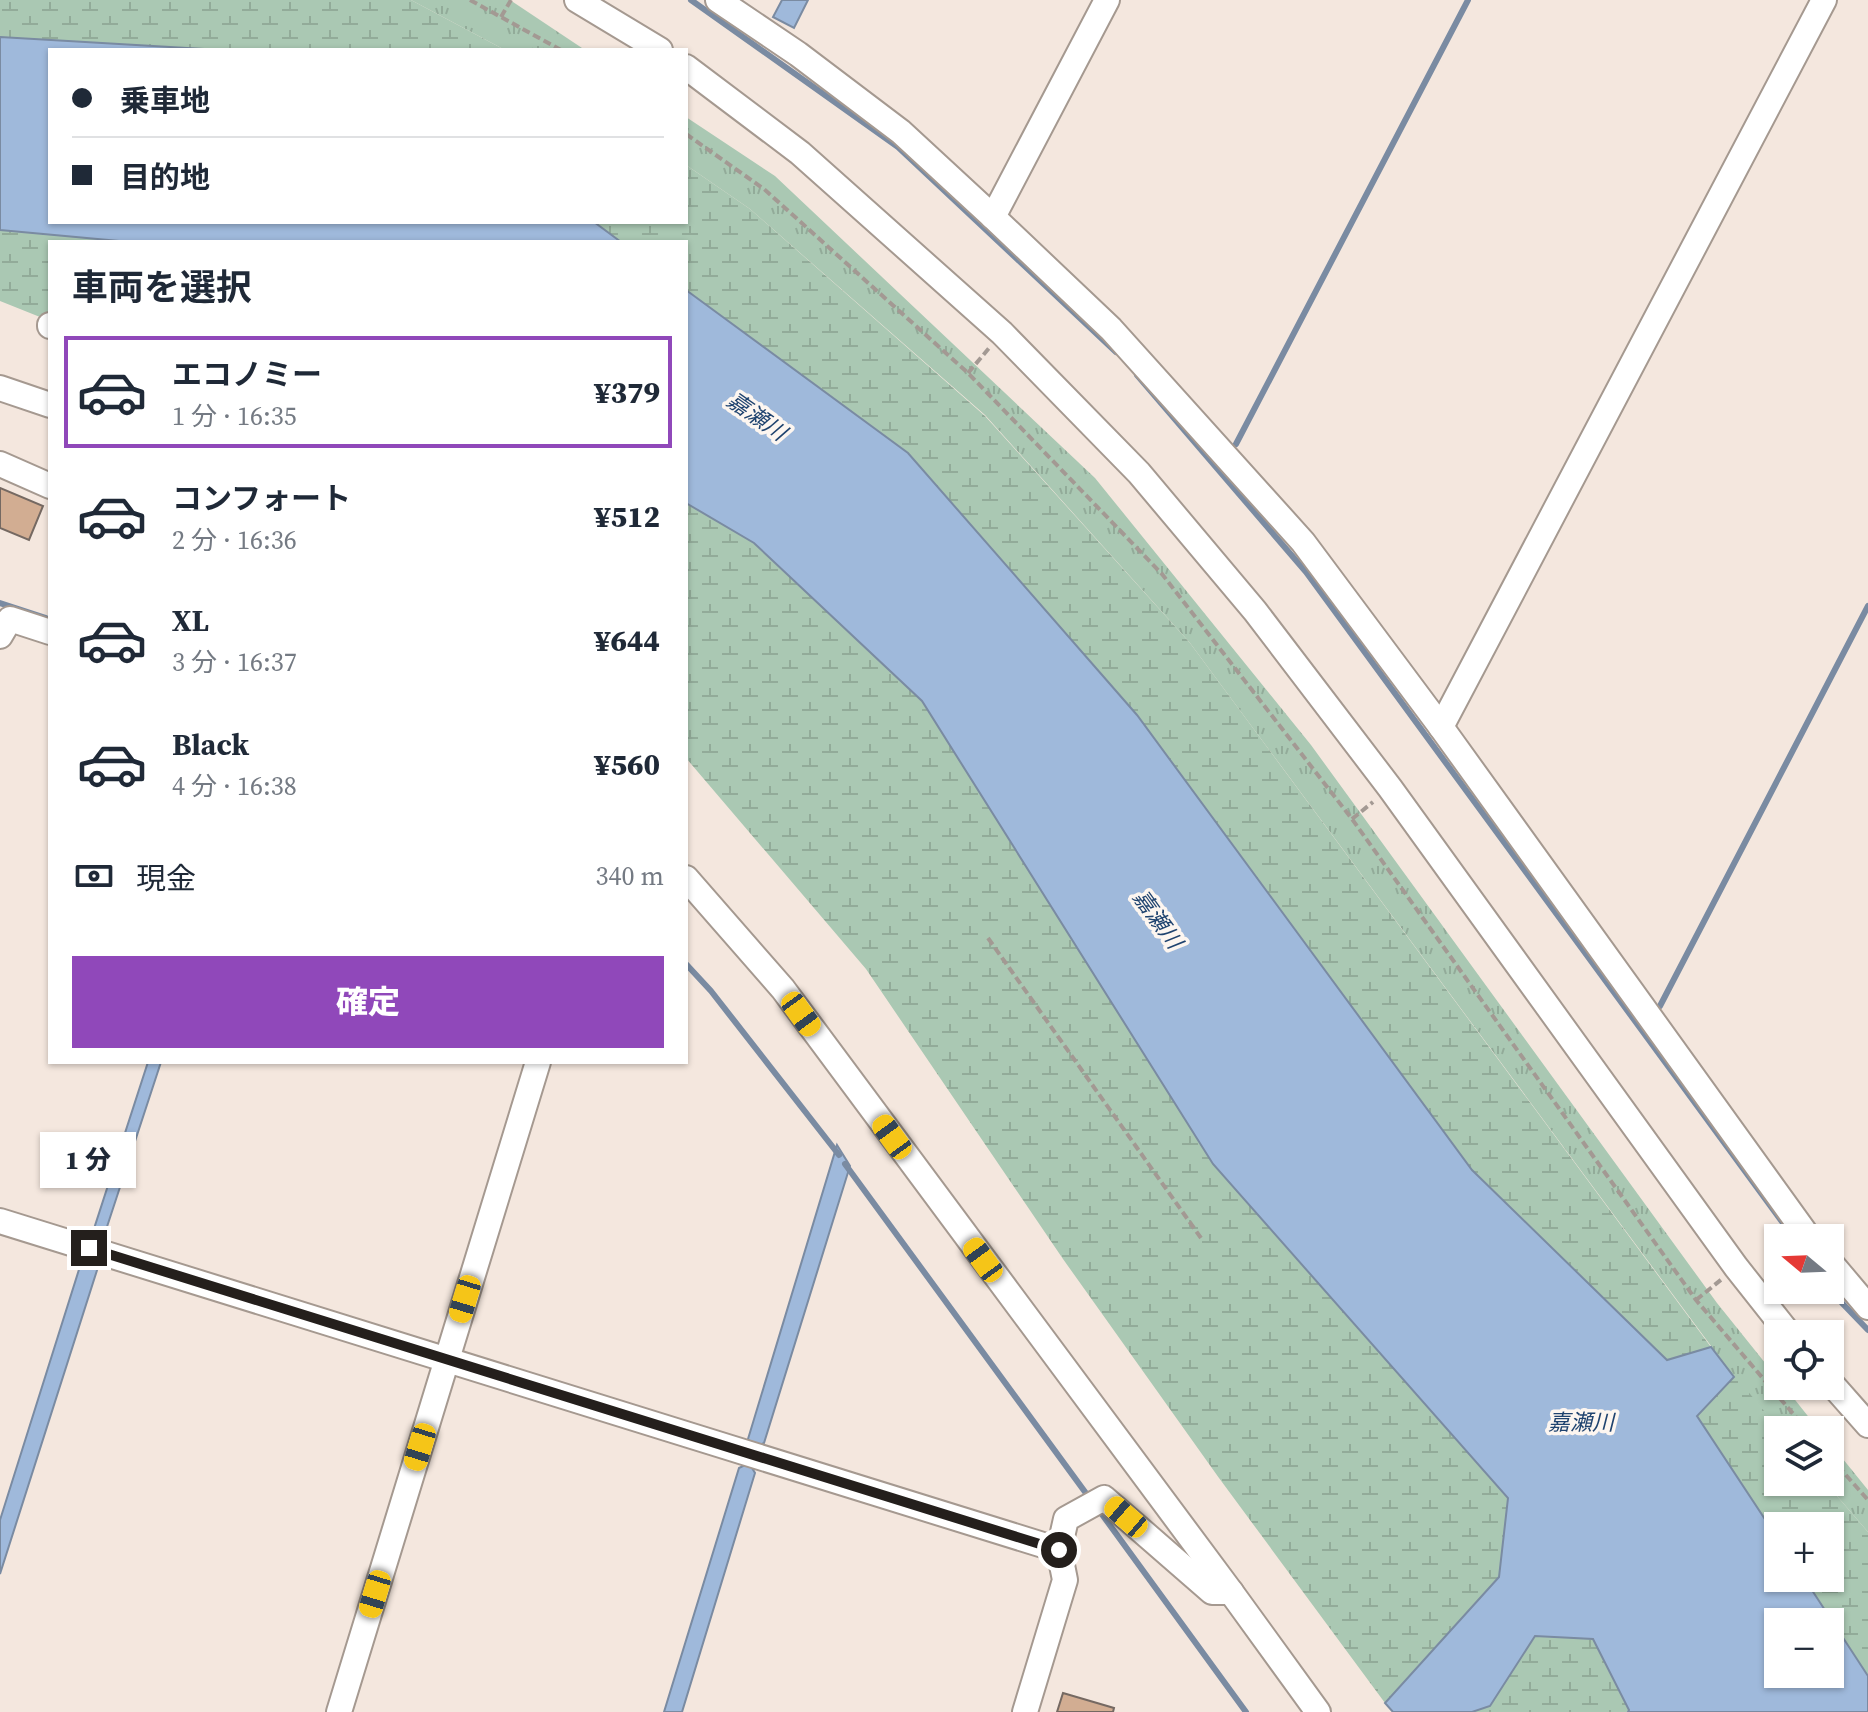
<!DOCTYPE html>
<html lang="ja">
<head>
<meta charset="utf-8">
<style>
	body { margin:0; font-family:"Source Serif 4","Noto Sans JP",serif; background:#f2f2f3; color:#1f2937; height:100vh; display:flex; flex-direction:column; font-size:30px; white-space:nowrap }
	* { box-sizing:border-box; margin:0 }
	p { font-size:26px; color:#747a83 }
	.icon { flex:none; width:44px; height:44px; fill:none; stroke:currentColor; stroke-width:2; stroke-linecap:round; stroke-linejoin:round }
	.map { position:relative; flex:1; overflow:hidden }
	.side { position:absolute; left:48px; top:240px; width:640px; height:824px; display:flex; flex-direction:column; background:#fff; border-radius:0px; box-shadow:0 2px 6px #0004 }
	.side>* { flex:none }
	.guide { position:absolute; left:48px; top:48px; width:640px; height:176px; border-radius:0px; box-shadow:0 2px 6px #0004; display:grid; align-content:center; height:176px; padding:0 24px; background:#fff }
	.needle { width:52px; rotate:289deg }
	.controls { position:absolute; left:1764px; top:1224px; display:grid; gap:16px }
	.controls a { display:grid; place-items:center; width:80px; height:80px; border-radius:0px; background:#fff; box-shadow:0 2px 6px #0004; font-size:40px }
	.end { position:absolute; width:36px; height:36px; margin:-18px; border:10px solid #241f1c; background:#fff; box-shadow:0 0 0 4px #fff }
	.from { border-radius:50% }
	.bubble { position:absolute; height:56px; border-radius:0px; background:#fff; box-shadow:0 2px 6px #0004; font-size:26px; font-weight:800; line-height:56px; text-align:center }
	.car { position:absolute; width:24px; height:48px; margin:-24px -12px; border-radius:10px; box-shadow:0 0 6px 2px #0007; background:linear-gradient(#f5c518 24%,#345 0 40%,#f5c518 0 76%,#345 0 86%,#f5c518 0) }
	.guide b { display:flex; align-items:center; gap:28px; height:76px; font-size:30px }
	.guide b+b { border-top:2px solid #e0e1e3 }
	.guide i { width:20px; height:20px; background:#1f2937 }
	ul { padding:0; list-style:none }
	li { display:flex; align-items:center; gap:24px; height:112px; margin:0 16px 12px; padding:0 8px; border:4px solid transparent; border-radius:0px }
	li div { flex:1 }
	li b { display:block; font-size:30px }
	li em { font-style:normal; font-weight:800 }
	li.current { border-color:#9048ba }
	li>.icon { width:72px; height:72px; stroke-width:1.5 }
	h2 { padding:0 24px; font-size:36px; line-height:96px }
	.pay { display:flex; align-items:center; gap:20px; height:88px; padding:0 24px; font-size:30px }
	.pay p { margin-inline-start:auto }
	.button { display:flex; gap:16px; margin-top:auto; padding:16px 24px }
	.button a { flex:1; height:92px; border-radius:0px; background:#9048ba; color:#fff; font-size:32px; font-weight:800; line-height:92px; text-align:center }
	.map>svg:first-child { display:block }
	.grass { fill:url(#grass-tufts) }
	.wetland { fill:url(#wetland-marsh); fill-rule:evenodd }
	.water { fill:#9fb9db; stroke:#7a8ba2; stroke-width:2; fill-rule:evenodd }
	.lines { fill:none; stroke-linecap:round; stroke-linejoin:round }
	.stream { stroke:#7a8ba2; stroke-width:6 }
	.building { fill:#d2ad92; stroke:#756962; stroke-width:2 }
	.minor-casing { stroke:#a59990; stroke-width:28 }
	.path { stroke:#a39993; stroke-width:4; stroke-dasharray:8 4; stroke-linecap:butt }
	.minor { stroke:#fff; stroke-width:24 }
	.route { stroke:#241f1c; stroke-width:10 }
	.labels { text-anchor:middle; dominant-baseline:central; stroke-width:7; stroke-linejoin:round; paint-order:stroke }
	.water-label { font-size:22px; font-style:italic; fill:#1f436f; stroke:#fdf6f0 }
</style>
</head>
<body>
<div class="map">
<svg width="1868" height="1712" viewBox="0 0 1868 1712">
	<defs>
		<pattern id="grass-tufts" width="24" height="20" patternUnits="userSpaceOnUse" patternTransform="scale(2)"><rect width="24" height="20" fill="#aac8b3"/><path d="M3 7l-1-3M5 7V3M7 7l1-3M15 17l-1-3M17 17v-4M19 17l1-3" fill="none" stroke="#92ab99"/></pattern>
		<pattern id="wetland-marsh" width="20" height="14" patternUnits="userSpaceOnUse" patternTransform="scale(2)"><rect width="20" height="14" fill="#aac8b3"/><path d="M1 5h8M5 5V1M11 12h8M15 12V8" fill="none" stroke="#92ab99"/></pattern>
	</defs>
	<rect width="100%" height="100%" fill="#f4e7de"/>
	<g class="grass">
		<polygon points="411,0 510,0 585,50 505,50"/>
		<polygon points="686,117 775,176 1095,478 1311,745 1717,1303 1778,1379 1778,1386 1784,1386 1819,1430 1780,1430 1734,1377 1190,643 985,415 750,209 686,165"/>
		<polygon points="1830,1443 1868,1490 1868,1532 1825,1482 1830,1482"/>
	</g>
	<g class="wetland">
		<polygon points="0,0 411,0 505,50 50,50 0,58"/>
		<path d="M686 165 750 209 985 416 1190 643 1711 1347 1780 1430H1778V1482H1825L1868 1532V1712L1830 1674V1622H1790L1644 1387 686 323V242H575L548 222H686ZM1778 1526H1830V1578H1778Z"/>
		<polygon points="0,210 50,222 130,222 240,242 50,242 50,321 0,301"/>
		<polygon points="686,476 949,709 1541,1511 1520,1573 1424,1682 1385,1703 1219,1478 1063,1259 866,969 686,758"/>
		<polygon points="1600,1610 1659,1712 1472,1712 1490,1706 1535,1636"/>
	</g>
	<g class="water">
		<polygon points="782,0 808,0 794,28 773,17"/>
		<polygon points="0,37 221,50 50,50 50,222 594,222 621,242 130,242 0,230"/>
		<path d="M686 290 908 453 1137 715 1472 1170 1667 1360 1711 1347 1734 1377 1697 1416 1778 1539V1578H1804L1868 1676V1712H1628L1629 1710 1593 1639 1535 1636 1490 1706 1472 1712H1393L1385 1703 1499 1577 1508 1498 1213 1164 922 701 754 543 686 503ZM1778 1622H1830V1674H1778Z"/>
		<polygon points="148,1062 161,1062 102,1242 91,1238"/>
		<polygon points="837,1145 850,1166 764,1443 754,1448 748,1439"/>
		<polygon points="82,1260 99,1264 0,1574 0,1520"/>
		<polygon points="749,1463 755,1473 682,1712 664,1712 739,1468"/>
	</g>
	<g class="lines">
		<g class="stream">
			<polyline points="691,0 898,147 1116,352"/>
			<polyline points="1137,375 1306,572 1794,1238"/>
			<polyline points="1236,444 1468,0"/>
			<polyline points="0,603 46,618"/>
			<polyline points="686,964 711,991 839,1155"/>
			<polyline points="1660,1006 1868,606"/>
			<polyline points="845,1164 1088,1496"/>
			<polyline points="1830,1287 1842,1303 1868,1330"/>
			<polyline points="1101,1513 1246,1712"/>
		</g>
	</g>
	<g class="building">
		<polygon points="0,488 43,506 29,540 0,528"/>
		<polygon points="1063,1693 1114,1708 1113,1712 1057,1712"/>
	</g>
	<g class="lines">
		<defs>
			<g id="minor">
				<polyline points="577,0 660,50"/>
				<polyline points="718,0 798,54 901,132 993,217 1111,329 1303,542 1441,727 1809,1238"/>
				<polyline points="686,67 800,153 1002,333 1139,473 1255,611 1390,788 1736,1267 1789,1334"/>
				<polyline points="993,217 1107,0"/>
				<polyline points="50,326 50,325"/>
				<polyline points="0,388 50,405"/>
				<polyline points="0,464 50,486"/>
				<polyline points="0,636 10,619 50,632"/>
				<polyline points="1441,727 1824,0"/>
				<polyline points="686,878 783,989 1231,1592 1318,1712"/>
				<polyline points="0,1221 1059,1550"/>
				<polyline points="1830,1262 1868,1307"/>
				<polyline points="1830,1382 1868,1425"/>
				<polyline points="339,1712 538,1062"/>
				<polyline points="1025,1712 1065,1580 1059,1550 1066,1519 1104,1498 1212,1592 1231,1592"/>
			</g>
		</defs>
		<use href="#minor" class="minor-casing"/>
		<g class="path">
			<polyline points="470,0 561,50"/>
			<polyline points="501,17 511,0"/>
			<polyline points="686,134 764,189 968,373 1162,574 1352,819 1696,1300 1807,1430"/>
			<polyline points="968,373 990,347"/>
			<polyline points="50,544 50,549"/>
			<polyline points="1352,819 1373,802"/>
			<polyline points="988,938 1201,1238"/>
			<polyline points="1696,1300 1722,1279"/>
			<polyline points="1830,1457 1868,1500"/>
		</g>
		<use href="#minor" class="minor"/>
	</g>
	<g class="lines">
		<polyline class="route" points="89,1248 1059,1550"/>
	</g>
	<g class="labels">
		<g class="water-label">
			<text transform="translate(757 416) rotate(35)">嘉瀬川</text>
			<text transform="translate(1158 919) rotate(54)">嘉瀬川</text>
			<text x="1581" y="1422">嘉瀬川</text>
		</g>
	</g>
</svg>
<div class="controls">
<a><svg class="needle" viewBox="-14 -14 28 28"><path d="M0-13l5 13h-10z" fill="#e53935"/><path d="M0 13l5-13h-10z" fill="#747a83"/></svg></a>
<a><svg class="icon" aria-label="locate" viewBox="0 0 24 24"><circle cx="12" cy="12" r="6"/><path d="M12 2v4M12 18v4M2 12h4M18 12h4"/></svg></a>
<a><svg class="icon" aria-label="layers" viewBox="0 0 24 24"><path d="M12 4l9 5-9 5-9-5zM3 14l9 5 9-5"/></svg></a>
<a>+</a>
<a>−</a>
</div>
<i class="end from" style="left:1059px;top:1550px"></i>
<i class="end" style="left:89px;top:1248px"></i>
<div class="bubble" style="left:40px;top:1132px;width:96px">1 分</div>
<i class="car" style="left:801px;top:1014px;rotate:144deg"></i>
<i class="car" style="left:892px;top:1137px;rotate:324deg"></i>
<i class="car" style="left:983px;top:1260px;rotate:324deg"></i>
<i class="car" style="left:465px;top:1299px;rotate:197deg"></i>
<i class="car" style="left:420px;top:1447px;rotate:197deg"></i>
<i class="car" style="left:1126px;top:1517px;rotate:311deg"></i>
<i class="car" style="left:375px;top:1594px;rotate:197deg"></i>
<div class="guide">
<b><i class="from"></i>乗車地</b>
<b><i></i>目的地</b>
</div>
<section class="side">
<h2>車両を選択</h2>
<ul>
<li class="current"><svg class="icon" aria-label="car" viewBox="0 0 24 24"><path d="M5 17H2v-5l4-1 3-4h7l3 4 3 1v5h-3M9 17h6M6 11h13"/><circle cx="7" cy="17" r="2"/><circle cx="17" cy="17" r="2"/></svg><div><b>エコノミー</b><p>1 分 · 16:35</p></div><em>¥379</em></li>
<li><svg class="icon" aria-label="car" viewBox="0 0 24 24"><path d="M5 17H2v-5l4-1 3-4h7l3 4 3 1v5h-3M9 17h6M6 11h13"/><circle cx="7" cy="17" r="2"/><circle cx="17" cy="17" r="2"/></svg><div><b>コンフォート</b><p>2 分 · 16:36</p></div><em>¥512</em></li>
<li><svg class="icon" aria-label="car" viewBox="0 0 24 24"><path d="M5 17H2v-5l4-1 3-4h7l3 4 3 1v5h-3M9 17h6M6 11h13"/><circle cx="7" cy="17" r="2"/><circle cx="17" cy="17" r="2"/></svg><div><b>XL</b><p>3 分 · 16:37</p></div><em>¥644</em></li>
<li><svg class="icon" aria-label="car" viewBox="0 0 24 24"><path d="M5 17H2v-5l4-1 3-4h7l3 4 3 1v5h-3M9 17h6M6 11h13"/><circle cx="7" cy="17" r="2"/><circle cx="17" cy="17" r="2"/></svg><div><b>Black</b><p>4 分 · 16:38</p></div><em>¥560</em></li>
</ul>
<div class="pay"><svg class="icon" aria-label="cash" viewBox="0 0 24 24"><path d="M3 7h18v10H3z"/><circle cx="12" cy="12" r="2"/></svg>現金<p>340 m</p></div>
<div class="button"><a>確定</a></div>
</section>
</div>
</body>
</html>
